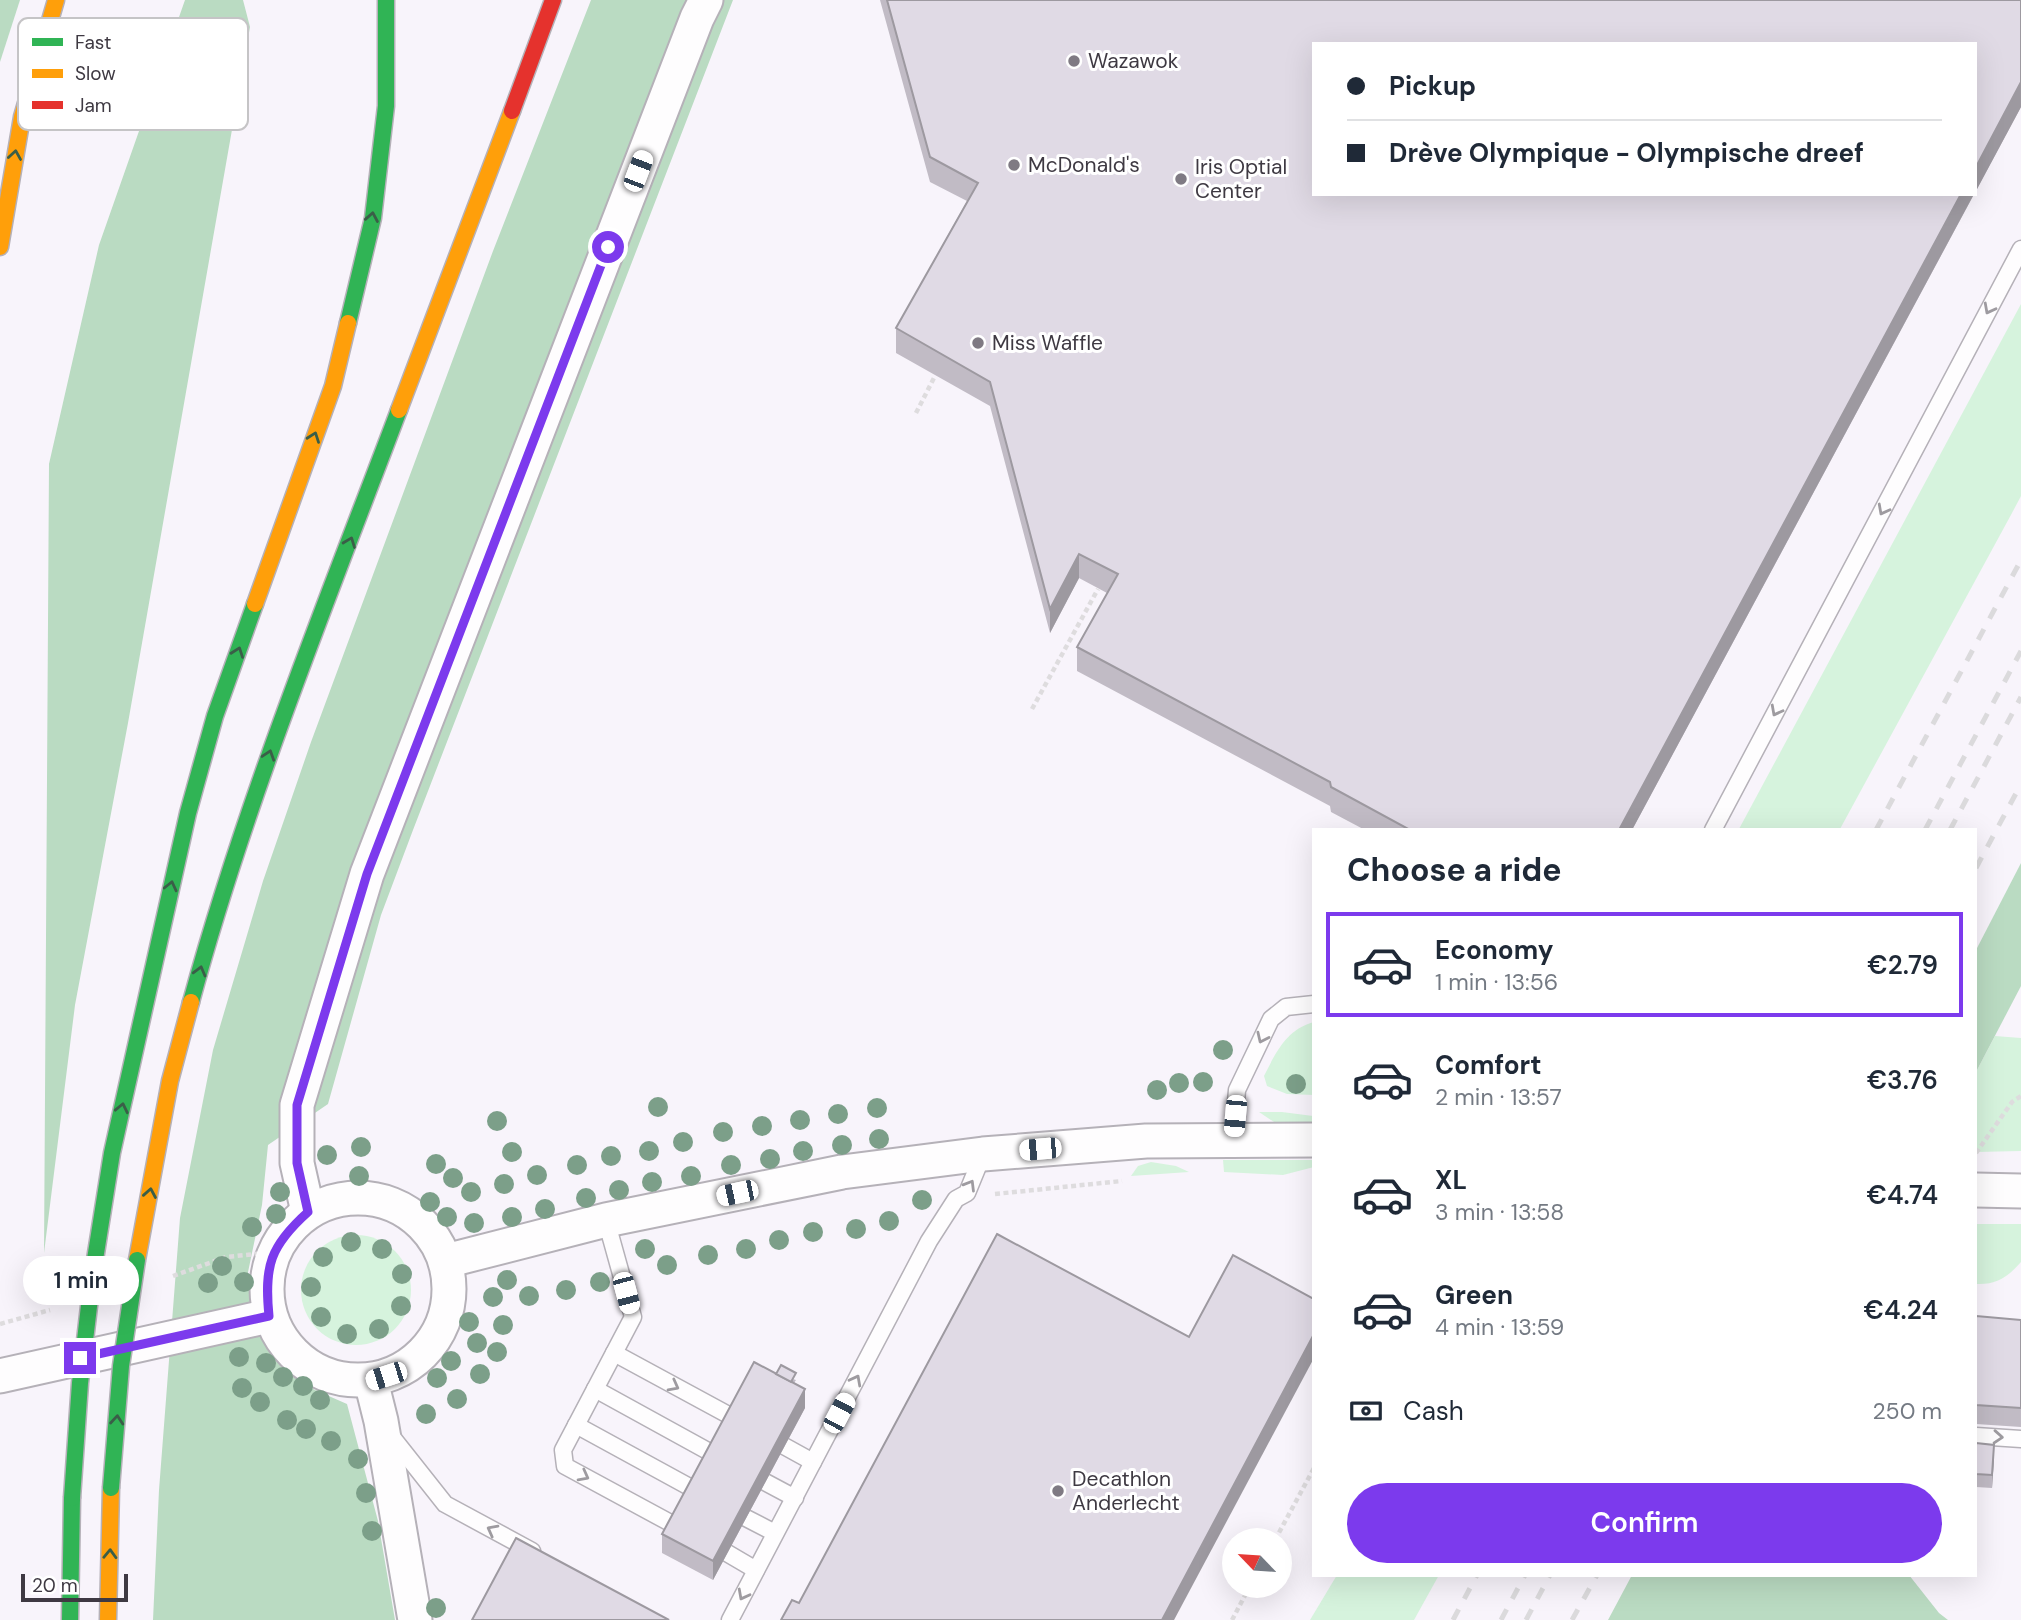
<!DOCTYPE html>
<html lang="en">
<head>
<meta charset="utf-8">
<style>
	body { margin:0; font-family:"DM Sans",sans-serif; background:#f2f2f3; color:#1f2937; height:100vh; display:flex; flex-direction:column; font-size:26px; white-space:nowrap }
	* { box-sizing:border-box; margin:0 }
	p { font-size:23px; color:#747a83 }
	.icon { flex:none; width:38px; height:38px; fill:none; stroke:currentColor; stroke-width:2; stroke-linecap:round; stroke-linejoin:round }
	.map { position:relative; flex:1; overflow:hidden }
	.details { position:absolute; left:1312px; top:828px; width:665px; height:749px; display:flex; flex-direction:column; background:#fff; border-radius:0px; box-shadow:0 7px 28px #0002 }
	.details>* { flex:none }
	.guide { position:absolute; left:1312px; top:42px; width:665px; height:154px; border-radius:0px; box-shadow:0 7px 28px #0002; display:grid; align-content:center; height:154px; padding:0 35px; background:#fff }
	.needle { width:46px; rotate:295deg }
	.fabs { position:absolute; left:1222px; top:1528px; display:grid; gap:14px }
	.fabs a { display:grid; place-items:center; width:70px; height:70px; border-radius:50%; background:#fff; box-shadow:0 7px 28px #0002; font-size:35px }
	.scale { position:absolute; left:21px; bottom:18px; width:107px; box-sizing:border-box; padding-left:7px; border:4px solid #3e3942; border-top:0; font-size:19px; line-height:24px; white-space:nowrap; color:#3e3942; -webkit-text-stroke:5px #fff; paint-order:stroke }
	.end { position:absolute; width:32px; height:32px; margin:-16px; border:9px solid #7c3aed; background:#fff; box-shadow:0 0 0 4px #fff }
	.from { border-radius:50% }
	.bubble { position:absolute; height:49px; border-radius:24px; background:#fff; box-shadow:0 7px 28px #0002; font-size:23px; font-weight:600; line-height:49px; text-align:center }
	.car { position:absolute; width:21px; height:42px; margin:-21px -10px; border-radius:9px; box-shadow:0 0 5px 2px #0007; background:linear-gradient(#fff 24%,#345 0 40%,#fff 0 76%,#345 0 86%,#fff 0) }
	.guide b { display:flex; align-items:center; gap:24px; height:66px; font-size:26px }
	.guide b+b { border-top:2px solid #e0e1e3 }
	.guide i { width:18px; height:18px; background:#1f2937 }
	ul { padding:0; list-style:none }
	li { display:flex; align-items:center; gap:21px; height:105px; margin:0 14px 10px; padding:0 21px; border:4px solid transparent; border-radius:0px }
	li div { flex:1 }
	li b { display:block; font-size:26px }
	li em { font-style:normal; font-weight:600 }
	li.selected { border-color:#7c3aed }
	li>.icon { width:63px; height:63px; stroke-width:1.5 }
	h2 { padding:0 35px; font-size:32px; line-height:84px }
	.pay { display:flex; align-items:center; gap:18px; height:77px; padding:0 35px; font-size:26px }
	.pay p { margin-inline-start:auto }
	.button { display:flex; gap:14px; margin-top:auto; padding:14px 35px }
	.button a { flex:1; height:80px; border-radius:42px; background:#7c3aed; color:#fff; font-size:28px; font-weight:600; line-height:80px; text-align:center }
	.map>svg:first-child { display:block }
	.green { fill:#d6f3dd }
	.forest { fill:#badbc2 }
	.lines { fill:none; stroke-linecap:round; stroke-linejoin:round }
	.lane-casing { stroke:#b5b1b8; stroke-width:19 }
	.street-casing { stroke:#b5b1b8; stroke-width:37 }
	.fast-casing { stroke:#b5b1b8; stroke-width:19 }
	.slow-casing { stroke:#b5b1b8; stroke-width:19 }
	.jam-casing { stroke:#b5b1b8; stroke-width:19 }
	.path { stroke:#dedcde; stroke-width:4.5; stroke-dasharray:5 3.5; stroke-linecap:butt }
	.lane { stroke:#fefdfe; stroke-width:16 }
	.street { stroke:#fefdfe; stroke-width:33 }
	.fast { stroke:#30b455; stroke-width:16 }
	.slow { stroke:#ff9f0a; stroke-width:16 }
	.jam { stroke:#e5322d; stroke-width:16 }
	.rail { stroke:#dbdadc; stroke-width:5; stroke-dasharray:12 12; stroke-linecap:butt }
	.fast-bridge-casing { stroke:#b5b1b8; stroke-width:19; stroke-linecap:butt }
	.fast-bridge { stroke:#30b455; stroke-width:16 }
	.tree { fill:#7c9f89 }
	.wall { fill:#c1bbc5 }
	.shaded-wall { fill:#9d99a0 }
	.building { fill:#e0dae5; stroke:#9d99a0; stroke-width:2 }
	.oneway { stroke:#3a5e48 }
	.oneway2 { stroke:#9e9ba0 }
	.route { stroke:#7c3aed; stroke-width:9 }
	.poi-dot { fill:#7f7a83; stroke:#fff; stroke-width:2.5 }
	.labels { text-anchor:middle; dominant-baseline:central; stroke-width:6; stroke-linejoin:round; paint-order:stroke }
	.poi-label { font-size:21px; fill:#3e3942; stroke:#fff; text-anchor:start }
	.key { fill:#fff; stroke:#c5c4c6; stroke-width:2 }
	.key-label { font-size:19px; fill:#3e3942 }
</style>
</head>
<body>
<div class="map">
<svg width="2021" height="1620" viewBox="0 0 2021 1620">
	<rect width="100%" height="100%" fill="#f8f4fb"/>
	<g class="green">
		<polygon points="2021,304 2021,496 2012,513 1840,829 1739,829"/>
		<path d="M1314 1022V1095L1287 1094 1267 1086 1264 1076C1276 1052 1287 1029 1314 1022Z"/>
		<polygon points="1995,1036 2021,1038 2021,1151 1976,1152 1976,1072"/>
		<polygon points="1259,1112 1282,1112 1313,1116 1314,1123 1274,1122"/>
		<polygon points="1223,1160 1314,1160 1314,1167 1283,1175 1224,1172"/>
		<polygon points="1151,1162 1176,1166 1189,1172 1131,1176 1138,1166"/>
		<path d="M1976 1224H2021V1262C2008 1277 1996 1285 1976 1284Z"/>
		<circle cx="356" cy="1290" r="55"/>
		<polygon points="1337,1575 1439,1575 1414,1620 1310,1620"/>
	</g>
	<g class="forest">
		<polygon points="0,0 20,0 0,62"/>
		<polygon points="185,0 243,0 250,27 128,723 75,1005 44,1253 49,464 99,245"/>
		<polygon points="591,0 733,0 413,830 381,915 328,1104 268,1145 262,1205 247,1277 260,1336 284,1371 315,1390 347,1404 378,1521 395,1620 153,1620 159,1490 180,1218 213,1050 263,881 311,742 493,251"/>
		<polygon points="2021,863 2021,986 1976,1072 1976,950"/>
		<polygon points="1632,1575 1909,1575 1939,1613 1948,1620 1608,1620"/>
	</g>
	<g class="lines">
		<defs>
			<g id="lane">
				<polyline points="1713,830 2021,249"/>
				<polyline points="1233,1139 1237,1090 1271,1019 1286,1007 1314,1004"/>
				<polyline points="606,1220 633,1317 563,1450 565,1466 676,1526"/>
				<polyline points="614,1353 734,1418"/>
				<polyline points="595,1389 715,1455"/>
				<polyline points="576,1425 695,1490"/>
				<polyline points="1976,1436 2021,1439"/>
				<polyline points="392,1437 445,1504 532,1551"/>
				<polyline points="784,1446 813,1462"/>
				<polyline points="765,1482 795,1498"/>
				<polyline points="746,1518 775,1533"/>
				<polyline points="727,1553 756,1570"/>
				<polyline points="730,1620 929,1241 956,1199 967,1193 983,1154"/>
			</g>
			<g id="street">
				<polyline points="1976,1190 2021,1191"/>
				<circle cx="358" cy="1289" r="91"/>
				<polyline points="308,1212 297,1163 297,1105 367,874 697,18 706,0"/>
				<polyline points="446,1261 606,1220 842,1172 983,1154 1146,1141 1314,1140"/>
				<polyline points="0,1376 269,1316"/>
				<polyline points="371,1381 381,1421 415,1620"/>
			</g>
			<g id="fast">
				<polyline points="348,323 373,218 386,106 386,0"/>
				<path d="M191 1002C246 800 325 606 399 410"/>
				<polyline points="93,1272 112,1153 188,813 215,716 255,604"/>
				<polyline points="70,1620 72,1498"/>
			</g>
			<g id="slow">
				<polyline points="0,247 22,117 56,0"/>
				<polyline points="399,410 512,111"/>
				<polyline points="255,604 333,386 348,323"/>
				<polyline points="137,1260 170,1081 191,1002"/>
				<polyline points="108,1620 111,1488"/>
			</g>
			<polyline id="jam" points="512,111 553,0"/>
		</defs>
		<use href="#lane" class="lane-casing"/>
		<use href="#street" class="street-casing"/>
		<use href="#fast" class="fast-casing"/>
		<use href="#slow" class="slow-casing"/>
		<use href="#jam" class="jam-casing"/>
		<g class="path">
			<polyline points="916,413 935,376"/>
			<polyline points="1032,709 1098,589"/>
			<polyline points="1976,1153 2012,1102 2021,1096"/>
			<polyline points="995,1194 1122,1181"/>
			<polyline points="173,1276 226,1257 274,1252"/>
			<polyline points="0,1324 50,1310"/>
			<polyline points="1275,1540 1314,1468"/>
			<polyline points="1232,1620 1250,1586"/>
		</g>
		<use href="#lane" class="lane"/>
		<use href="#street" class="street"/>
		<use href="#fast" class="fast"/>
		<use href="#slow" class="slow"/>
		<use href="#jam" class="jam"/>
		<g class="rail">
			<polyline points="1876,830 2021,560"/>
			<polyline points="1925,830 2021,651"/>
			<polyline points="1950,830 2021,697"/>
			<polyline points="1976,868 2021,784"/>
			<polyline points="1453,1620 1477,1575"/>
			<polyline points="1501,1620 1525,1575"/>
			<polyline points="1526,1620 1550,1575"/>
			<polyline points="1572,1620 1597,1575"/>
		</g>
		<defs>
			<g id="fast-bridge">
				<polyline points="111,1488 121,1366 137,1260"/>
				<polyline points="72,1498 80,1383 93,1272"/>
			</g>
		</defs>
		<use href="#fast-bridge" class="fast-bridge-casing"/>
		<use href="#fast-bridge" class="fast-bridge"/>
	</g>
	<g class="tree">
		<circle cx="1223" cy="1050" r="10"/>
		<circle cx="1203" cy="1082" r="10"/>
		<circle cx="1179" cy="1083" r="10"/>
		<circle cx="1296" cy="1084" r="10"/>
		<circle cx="1157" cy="1090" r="10"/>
		<circle cx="658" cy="1107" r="10"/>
		<circle cx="877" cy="1108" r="10"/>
		<circle cx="838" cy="1114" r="10"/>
		<circle cx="800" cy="1120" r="10"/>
		<circle cx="497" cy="1121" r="10"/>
		<circle cx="762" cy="1126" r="10"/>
		<circle cx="723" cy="1132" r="10"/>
		<circle cx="879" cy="1139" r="10"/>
		<circle cx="683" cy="1142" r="10"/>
		<circle cx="842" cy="1145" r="10"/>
		<circle cx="361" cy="1147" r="10"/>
		<circle cx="649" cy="1151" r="10"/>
		<circle cx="803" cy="1151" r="10"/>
		<circle cx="512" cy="1152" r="10"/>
		<circle cx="327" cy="1155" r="10"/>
		<circle cx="611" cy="1156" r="10"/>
		<circle cx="770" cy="1159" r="10"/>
		<circle cx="436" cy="1164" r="10"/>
		<circle cx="577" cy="1165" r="10"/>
		<circle cx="731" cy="1165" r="10"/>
		<circle cx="537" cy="1175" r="10"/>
		<circle cx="359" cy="1176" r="10"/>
		<circle cx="691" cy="1176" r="10"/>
		<circle cx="453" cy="1178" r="10"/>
		<circle cx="652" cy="1182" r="10"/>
		<circle cx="504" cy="1184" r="10"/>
		<circle cx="619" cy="1190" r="10"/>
		<circle cx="280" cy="1192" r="10"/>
		<circle cx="471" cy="1192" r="10"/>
		<circle cx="586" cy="1198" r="10"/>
		<circle cx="922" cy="1200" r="10"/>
		<circle cx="430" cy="1202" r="10"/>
		<circle cx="545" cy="1209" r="10"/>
		<circle cx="276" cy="1214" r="10"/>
		<circle cx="447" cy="1217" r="10"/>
		<circle cx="512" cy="1217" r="10"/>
		<circle cx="889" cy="1221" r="10"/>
		<circle cx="474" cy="1223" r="10"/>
		<circle cx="252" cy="1227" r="10"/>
		<circle cx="856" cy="1229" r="10"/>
		<circle cx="813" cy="1232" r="10"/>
		<circle cx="779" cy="1240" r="10"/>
		<circle cx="351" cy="1242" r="10"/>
		<circle cx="382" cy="1249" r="10"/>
		<circle cx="645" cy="1249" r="10"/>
		<circle cx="746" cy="1249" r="10"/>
		<circle cx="708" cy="1255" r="10"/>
		<circle cx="323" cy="1257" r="10"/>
		<circle cx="667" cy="1265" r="10"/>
		<circle cx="222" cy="1266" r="10"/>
		<circle cx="402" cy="1274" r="10"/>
		<circle cx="507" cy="1280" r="10"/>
		<circle cx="244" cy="1282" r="10"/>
		<circle cx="600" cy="1282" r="10"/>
		<circle cx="208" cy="1283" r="10"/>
		<circle cx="311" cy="1287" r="10"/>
		<circle cx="566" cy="1290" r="10"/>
		<circle cx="529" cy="1296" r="10"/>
		<circle cx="493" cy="1297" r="10"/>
		<circle cx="401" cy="1306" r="10"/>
		<circle cx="321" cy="1317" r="10"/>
		<circle cx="469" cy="1322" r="10"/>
		<circle cx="503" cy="1325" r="10"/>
		<circle cx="379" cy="1329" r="10"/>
		<circle cx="347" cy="1334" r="10"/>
		<circle cx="477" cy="1343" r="10"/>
		<circle cx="497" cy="1352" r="10"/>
		<circle cx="239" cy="1357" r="10"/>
		<circle cx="451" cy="1361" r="10"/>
		<circle cx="266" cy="1363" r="10"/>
		<circle cx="480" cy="1374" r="10"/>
		<circle cx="283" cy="1377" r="10"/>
		<circle cx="437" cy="1378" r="10"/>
		<circle cx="303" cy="1386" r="10"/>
		<circle cx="242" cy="1388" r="10"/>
		<circle cx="457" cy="1399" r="10"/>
		<circle cx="320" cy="1400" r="10"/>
		<circle cx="260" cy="1402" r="10"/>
		<circle cx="426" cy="1414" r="10"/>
		<circle cx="287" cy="1420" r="10"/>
		<circle cx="306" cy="1429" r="10"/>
		<circle cx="331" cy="1441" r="10"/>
		<circle cx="358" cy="1459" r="10"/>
		<circle cx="366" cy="1493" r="10"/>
		<circle cx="372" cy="1531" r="10"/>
		<circle cx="436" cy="1608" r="10"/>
	</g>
	<g class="wall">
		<polygon points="880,0 2021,0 2021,107 1632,830 1365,830 1331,812 1330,806 1077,671 1077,647 1107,593 1079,578 1050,633 990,406 896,353 896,328 967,201 930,182"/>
		<polygon points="1976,1316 2021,1320 2021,1427 1976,1424"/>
		<polygon points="776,1374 796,1380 794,1383 805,1408 713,1580 662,1553 662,1534"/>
		<polygon points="1976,1443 1994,1457 1992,1488 1976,1487"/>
	</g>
	<g class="shaded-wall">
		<polygon points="2021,82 2021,107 1976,191 1976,167"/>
		<polygon points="1961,194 1974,194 1632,830 1619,830"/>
		<polygon points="1079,554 1079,578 1050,633 1050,609"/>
		<polygon points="1314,1334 1314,1358 1174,1620 1162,1620"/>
		<polygon points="805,1389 805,1408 713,1580 713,1561"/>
		<polygon points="1994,1445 1994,1457 1992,1488 1992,1475"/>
	</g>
	<g class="building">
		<polygon points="887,0 2021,0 2021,82 1976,167 1976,44 1314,44 1314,194 1961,194 1619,830 1410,830 1331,787 1330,782 1077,647 1118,574 1079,554 1050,609 990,382 896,328 978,183 930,157"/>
		<polygon points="997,1234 1189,1337 1233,1255 1314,1299 1314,1334 1162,1620 781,1620 792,1600 799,1603"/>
		<polygon points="1976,1316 2021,1320 2021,1408 1976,1405"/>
		<polygon points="754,1362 805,1389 713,1561 662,1534"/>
		<polygon points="781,1365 796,1373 791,1382 776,1374"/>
		<polygon points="1976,1443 1994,1445 1992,1475 1976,1474"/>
		<polygon points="516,1538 669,1620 472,1620"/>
	</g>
	<defs><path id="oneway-chevron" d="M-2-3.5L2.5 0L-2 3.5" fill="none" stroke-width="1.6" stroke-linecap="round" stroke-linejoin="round" transform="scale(1.75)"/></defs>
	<g class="oneway">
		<use href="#oneway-chevron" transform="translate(15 155) rotate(-81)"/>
		<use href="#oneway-chevron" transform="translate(372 217) rotate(-80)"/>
		<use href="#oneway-chevron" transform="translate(314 437) rotate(-70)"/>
		<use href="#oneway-chevron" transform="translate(350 542) rotate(-69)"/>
		<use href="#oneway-chevron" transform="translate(238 652) rotate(-70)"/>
		<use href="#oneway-chevron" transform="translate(269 755) rotate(-72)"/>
		<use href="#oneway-chevron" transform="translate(171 886) rotate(-77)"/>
		<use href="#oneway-chevron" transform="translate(200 971) rotate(-75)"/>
		<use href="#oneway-chevron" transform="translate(122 1108) rotate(-78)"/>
		<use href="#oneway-chevron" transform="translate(150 1193) rotate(-80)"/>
		<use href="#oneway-chevron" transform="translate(117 1420) rotate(-85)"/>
		<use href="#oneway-chevron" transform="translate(110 1554) rotate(-88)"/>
	</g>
	<g class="oneway2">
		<use href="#oneway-chevron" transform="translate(1989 309) rotate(118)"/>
		<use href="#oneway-chevron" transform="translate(1883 510) rotate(118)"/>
		<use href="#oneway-chevron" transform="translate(1776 711) rotate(118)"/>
		<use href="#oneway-chevron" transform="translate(1262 1038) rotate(115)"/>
		<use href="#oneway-chevron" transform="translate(970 1185) rotate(-59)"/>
		<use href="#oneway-chevron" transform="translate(856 1380) rotate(-62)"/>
		<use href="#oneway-chevron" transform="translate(674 1386) rotate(28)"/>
		<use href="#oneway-chevron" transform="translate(1998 1437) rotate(4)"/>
		<use href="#oneway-chevron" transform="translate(584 1476) rotate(28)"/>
		<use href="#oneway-chevron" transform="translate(492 1530) rotate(-152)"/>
		<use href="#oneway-chevron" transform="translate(743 1595) rotate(118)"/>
	</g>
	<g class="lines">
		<path class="route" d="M80 1358 269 1316C264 1266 270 1246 308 1212L297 1163V1105L367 874 608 247"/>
	</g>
	<g class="poi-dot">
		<circle cx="1074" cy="61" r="7"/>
		<circle cx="1014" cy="165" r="7"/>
		<circle cx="1181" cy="179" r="7"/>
		<circle cx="978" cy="343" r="7"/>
		<circle cx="1058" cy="1491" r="7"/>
	</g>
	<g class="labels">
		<g class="poi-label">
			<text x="1088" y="61">Wazawok</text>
			<text x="1028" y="165">McDonald's</text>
			<text x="1195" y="167">Iris Optial<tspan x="1195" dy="24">Center</tspan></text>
			<text x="992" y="343">Miss Waffle</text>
			<text x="1072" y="1479">Decathlon<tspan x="1072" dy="24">Anderlecht</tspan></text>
		</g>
	</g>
	<rect x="18" y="18" width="230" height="112" rx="10" class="key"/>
	<rect x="32" y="38" width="31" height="8" fill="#30b455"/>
	<rect x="32" y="69" width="31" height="9" fill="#ff9f0a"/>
	<rect x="32" y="101" width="31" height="8" fill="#e5322d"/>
	<g class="key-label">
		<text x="75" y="49">Fast</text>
		<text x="75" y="80">Slow</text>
		<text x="75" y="112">Jam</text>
	</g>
</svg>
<div class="fabs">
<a><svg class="needle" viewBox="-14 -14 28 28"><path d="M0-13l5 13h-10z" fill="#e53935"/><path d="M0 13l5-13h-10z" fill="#747a83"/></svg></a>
</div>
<div class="scale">20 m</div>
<i class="end from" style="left:608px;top:247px"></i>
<i class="end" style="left:80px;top:1358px"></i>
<div class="bubble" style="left:23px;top:1256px;width:116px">1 min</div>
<i class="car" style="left:638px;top:171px;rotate:21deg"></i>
<i class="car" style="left:1235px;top:1116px;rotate:185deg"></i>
<i class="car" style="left:1040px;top:1149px;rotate:265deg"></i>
<i class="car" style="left:737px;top:1193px;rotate:258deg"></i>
<i class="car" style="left:626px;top:1293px;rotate:165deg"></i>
<i class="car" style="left:386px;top:1376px;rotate:252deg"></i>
<i class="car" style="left:839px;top:1413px;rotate:28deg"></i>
<div class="guide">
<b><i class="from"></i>Pickup</b>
<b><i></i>Drève Olympique - Olympische dreef</b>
</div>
<section class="details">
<h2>Choose a ride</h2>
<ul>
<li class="selected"><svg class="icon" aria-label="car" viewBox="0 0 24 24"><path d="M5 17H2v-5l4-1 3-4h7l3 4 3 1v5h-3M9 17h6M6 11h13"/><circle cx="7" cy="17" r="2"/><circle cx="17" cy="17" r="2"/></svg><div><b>Economy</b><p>1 min · 13:56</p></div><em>€2.79</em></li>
<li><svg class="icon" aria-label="car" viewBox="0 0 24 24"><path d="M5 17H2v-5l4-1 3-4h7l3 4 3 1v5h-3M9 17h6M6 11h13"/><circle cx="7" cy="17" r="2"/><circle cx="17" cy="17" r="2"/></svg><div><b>Comfort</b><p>2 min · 13:57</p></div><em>€3.76</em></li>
<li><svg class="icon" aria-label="car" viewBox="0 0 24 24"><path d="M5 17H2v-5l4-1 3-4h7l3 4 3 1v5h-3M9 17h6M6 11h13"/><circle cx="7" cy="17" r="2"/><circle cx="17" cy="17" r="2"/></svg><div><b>XL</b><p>3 min · 13:58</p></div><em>€4.74</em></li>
<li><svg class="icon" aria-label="car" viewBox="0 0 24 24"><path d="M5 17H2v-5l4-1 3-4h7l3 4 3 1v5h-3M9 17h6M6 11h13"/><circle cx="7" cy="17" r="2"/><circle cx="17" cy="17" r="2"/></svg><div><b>Green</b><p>4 min · 13:59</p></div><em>€4.24</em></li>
</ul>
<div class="pay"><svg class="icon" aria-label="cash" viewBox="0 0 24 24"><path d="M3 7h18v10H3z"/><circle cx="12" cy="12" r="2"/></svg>Cash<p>250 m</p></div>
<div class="button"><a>Confirm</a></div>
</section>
</div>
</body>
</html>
